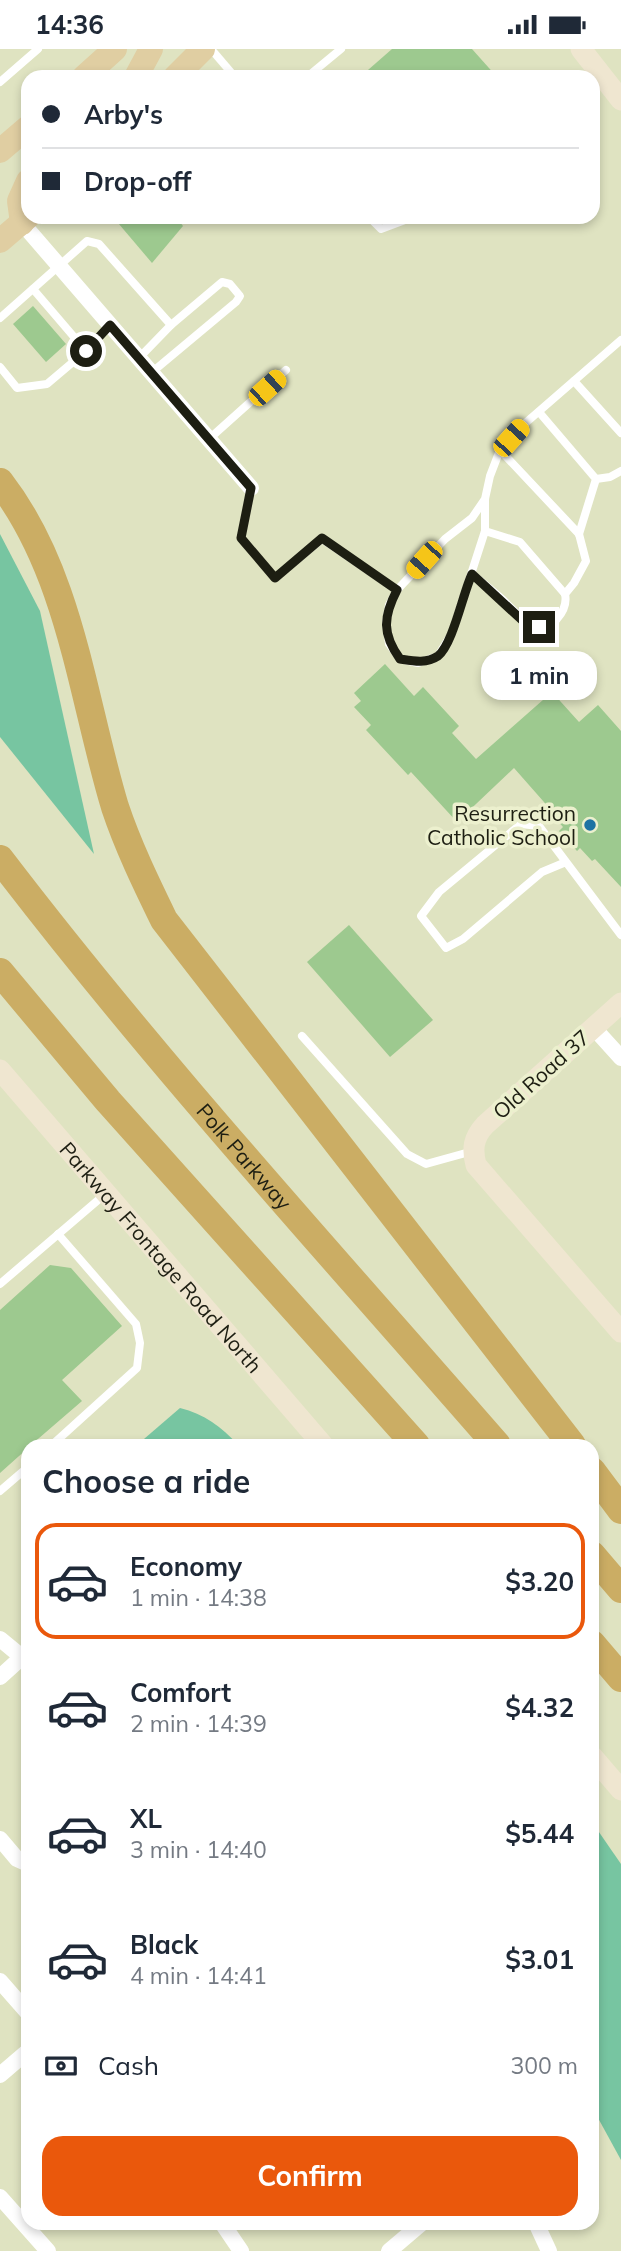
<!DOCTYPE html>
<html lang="en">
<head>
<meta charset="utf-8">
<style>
	body { margin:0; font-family:Mulish,sans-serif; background:#f6f6f7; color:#1f2937; height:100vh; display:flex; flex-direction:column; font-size:26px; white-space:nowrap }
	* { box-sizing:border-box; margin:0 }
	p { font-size:23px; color:#747a83 }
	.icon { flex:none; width:38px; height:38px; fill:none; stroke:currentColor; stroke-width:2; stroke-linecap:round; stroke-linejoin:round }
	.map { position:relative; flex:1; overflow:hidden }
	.panel { position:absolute; left:21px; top:1390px; width:578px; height:791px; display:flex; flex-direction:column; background:#fff; border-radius:21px; box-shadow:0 4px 10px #0003 }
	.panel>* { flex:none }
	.guide { position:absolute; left:21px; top:21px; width:579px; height:154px; border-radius:21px; box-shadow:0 4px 10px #0003; display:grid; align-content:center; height:154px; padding:0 21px; background:#fff }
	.end { position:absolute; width:32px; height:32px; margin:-16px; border:9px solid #1d1e12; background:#fff; box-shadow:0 0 0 4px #fff }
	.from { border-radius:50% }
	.bubble { position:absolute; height:49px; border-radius:21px; background:#fff; box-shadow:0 4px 10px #0003; font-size:23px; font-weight:700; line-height:49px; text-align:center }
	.car { position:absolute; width:21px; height:42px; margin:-21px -10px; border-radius:9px; box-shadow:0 0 5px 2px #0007; background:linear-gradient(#f5c518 24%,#345 0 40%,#f5c518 0 76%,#345 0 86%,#f5c518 0) }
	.guide b { display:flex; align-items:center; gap:24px; height:66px; font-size:26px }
	.guide b+b { border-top:2px solid #e0e1e3 }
	.guide i { width:18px; height:18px; background:#1f2937 }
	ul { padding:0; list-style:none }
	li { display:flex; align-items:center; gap:21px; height:116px; margin:0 14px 10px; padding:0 7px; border:4px solid transparent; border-radius:21px }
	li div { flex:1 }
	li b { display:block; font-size:26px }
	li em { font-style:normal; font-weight:700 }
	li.on { border-color:#ea580c }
	li>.icon { width:63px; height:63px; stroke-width:1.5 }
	h2 { padding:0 21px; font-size:32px; line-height:84px }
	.pay { display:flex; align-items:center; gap:18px; height:77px; padding:0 21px; font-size:26px }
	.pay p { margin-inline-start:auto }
	.cta { display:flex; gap:14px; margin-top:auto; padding:14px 21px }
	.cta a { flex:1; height:80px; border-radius:21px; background:#ea580c; color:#fff; font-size:28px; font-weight:700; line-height:80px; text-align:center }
	.status { display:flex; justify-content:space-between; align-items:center; height:49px; padding:0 35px; background:#fff; direction:ltr }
	.status svg { height:19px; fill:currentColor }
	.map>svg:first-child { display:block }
	.water { fill:#77c5a1 }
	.building { fill:#9dc98f }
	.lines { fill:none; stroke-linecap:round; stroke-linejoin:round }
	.lane { stroke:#fff; stroke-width:8 }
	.street { stroke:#fff; stroke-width:16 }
	.secondary { stroke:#efe6d0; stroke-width:21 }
	.primary { stroke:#e0cea2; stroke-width:24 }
	.highway { stroke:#cbad64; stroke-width:28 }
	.route { stroke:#1d1e12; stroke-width:9 }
	.poi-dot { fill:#1d73a3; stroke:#ecf0ce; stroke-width:2.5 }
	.labels { text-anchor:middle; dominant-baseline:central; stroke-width:7; stroke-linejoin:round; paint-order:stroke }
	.poi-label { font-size:21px; fill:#1d1e12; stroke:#ecf0ce; text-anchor:end }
	.street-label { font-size:21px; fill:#1d1e12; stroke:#ecf0ce }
</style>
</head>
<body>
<div class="status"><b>14:36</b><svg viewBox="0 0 49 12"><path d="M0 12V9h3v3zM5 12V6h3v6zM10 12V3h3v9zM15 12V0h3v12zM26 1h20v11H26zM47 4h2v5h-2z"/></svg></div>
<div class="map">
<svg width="621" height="2202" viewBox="0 0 621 2202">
	<rect width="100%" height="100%" fill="#dfe3c1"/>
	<g class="water">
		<polygon points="0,485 40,562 94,805 0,688"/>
		<path d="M180 1359C204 1365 222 1378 238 1396H137Z"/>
		<polygon points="592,1773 621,1815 621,2111 592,2058"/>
	</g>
	<g class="building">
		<polygon points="392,0 472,0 497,28 360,28"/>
		<polygon points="113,168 176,168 183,177 152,214"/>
		<polygon points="33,257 66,295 46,313 13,275"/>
		<polygon points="385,615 414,647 423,638 459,677 452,684 476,710 552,643 579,673 598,656 621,682 621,838 595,810 592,812 580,799 577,802 559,782 563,778 549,762 551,761 514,719 457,773 411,723 408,726 366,681 371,676 354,658 361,652 354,644"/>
		<polygon points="349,876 433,971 390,1008 307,913"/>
		<polygon points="50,1216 71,1219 122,1277 62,1331 82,1352 31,1396 28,1396 28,1399 0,1424 0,1261"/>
	</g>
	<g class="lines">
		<g class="lane">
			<polyline points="211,0 235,28"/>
			<polyline points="307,28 341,0"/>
			<polyline points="0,33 38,0"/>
			<polyline points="369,168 381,180 413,168"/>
			<polyline points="33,240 86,302"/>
			<polyline points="0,269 87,192 99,195 171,276 139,309"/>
			<polyline points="0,318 17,339 47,335 86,302 110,276"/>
			<polyline points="151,324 236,253 240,247 230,235 222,233 171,276"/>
			<polyline points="574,332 621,384"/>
			<polyline points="539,363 596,430 579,485"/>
			<polyline points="209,390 286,321"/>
			<polyline points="500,401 579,485 586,512 574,534 565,545"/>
			<polyline points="596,430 610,428 621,422"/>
			<polyline points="251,439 241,489 275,529 322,490 397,541"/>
			<polyline points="485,450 472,469 445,490 397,541 389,556 386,574 389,595 400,610 418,614 438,607 452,584 485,482 485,450 490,427 500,401 522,377 621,291"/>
			<path d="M472 525C482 533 492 541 502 550 517 564 536 590 557 570 563 563 567 554 565 545L520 493 485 482"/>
			<polyline points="566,813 542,823 463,890 446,899 421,867 439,843 521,775 539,777 621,886"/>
			<polyline points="302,987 407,1105 426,1115 473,1102"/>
			<polyline points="0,1235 104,1146"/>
			<polyline points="52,1396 137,1319 140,1294 136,1275 58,1185"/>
			<polyline points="0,1442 28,1418"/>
		</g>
		<g class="street">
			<polyline points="22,174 251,439"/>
			<polyline points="593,978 621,1009"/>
			<polyline points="0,1590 28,1613"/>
			<polyline points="0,1628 21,1609"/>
			<polyline points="0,1790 17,1810 28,1815"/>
			<polyline points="0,1932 28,1964"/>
			<polyline points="0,2026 28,2002"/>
			<polyline points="0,2148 48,2202"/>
			<polyline points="222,2174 241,2202"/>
			<polyline points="536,2174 549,2202"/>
			<polyline points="389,2202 422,2174"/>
		</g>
		<g class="secondary">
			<polyline points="581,0 621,51"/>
			<path d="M621 954 485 1076C473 1089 472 1100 476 1116L621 1283"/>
			<path id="s1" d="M0 1021 323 1396"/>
			<polyline points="592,1707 621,1741"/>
		</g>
		<g class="primary">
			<polyline points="84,28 115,0"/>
			<polyline points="136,28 151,0"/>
			<polyline points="175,28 203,0"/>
			<polyline points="0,102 28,78"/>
			<polyline points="22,174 19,152 28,132"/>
			<polyline points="0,192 28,168"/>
		</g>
		<g class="highway">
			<path d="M0 433C71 525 82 649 115 758 128 797 146 834 164 871L572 1396"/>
			<path id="s2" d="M0 810C155 1013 329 1203 497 1396"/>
			<polyline points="0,923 108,1052 416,1396"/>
			<polyline points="592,1422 621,1461"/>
			<polyline points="592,1506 621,1540"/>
			<polyline points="592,1595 621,1629"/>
		</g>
	</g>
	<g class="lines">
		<path class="route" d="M86 302 110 276 251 439 241 489 275 529 322 489 397 541C383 568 382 585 400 610 413 612 426 615 438 607 453 595 463 544 472 525L523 572 539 578"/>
	</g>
	<circle class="poi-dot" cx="590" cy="776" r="7"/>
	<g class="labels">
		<g class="poi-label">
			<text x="576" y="764">Resurrection<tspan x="576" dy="24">Catholic School</tspan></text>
		</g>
		<g class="street-label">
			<text transform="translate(541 1025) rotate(-42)">Old Road 37</text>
			<text stroke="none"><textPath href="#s2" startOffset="385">Polk Parkway</textPath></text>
			<text stroke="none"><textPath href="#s1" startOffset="247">Parkway Frontage Road North</textPath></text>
		</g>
	</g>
</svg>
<i class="end from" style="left:86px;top:302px"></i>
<i class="end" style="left:539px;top:578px"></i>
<div class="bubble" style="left:481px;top:602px;width:116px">1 min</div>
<i class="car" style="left:267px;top:339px;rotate:48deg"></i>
<i class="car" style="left:511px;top:389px;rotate:42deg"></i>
<i class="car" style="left:424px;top:511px;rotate:222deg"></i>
<div class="guide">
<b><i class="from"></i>Arby's</b>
<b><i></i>Drop-off</b>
</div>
<section class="panel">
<h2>Choose a ride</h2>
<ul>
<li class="on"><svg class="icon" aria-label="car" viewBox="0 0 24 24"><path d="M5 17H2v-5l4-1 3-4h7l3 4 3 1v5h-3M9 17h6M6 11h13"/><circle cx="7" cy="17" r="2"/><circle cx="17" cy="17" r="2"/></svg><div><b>Economy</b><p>1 min · 14:38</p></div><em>$3.20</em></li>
<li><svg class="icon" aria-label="car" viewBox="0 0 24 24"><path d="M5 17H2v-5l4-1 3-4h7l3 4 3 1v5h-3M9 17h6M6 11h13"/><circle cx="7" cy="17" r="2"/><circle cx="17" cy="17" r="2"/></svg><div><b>Comfort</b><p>2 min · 14:39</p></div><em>$4.32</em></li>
<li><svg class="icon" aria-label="car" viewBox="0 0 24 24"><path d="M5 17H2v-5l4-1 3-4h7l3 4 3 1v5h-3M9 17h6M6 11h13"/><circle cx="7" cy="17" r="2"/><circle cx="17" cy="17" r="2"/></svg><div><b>XL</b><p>3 min · 14:40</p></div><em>$5.44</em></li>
<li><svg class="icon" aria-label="car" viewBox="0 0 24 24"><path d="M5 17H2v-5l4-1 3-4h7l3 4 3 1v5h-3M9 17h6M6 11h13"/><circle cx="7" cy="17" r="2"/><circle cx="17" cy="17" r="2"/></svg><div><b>Black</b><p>4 min · 14:41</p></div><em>$3.01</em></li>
</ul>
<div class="pay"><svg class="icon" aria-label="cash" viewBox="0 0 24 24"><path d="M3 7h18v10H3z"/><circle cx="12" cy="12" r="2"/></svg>Cash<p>300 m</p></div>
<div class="cta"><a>Confirm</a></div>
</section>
</div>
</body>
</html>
